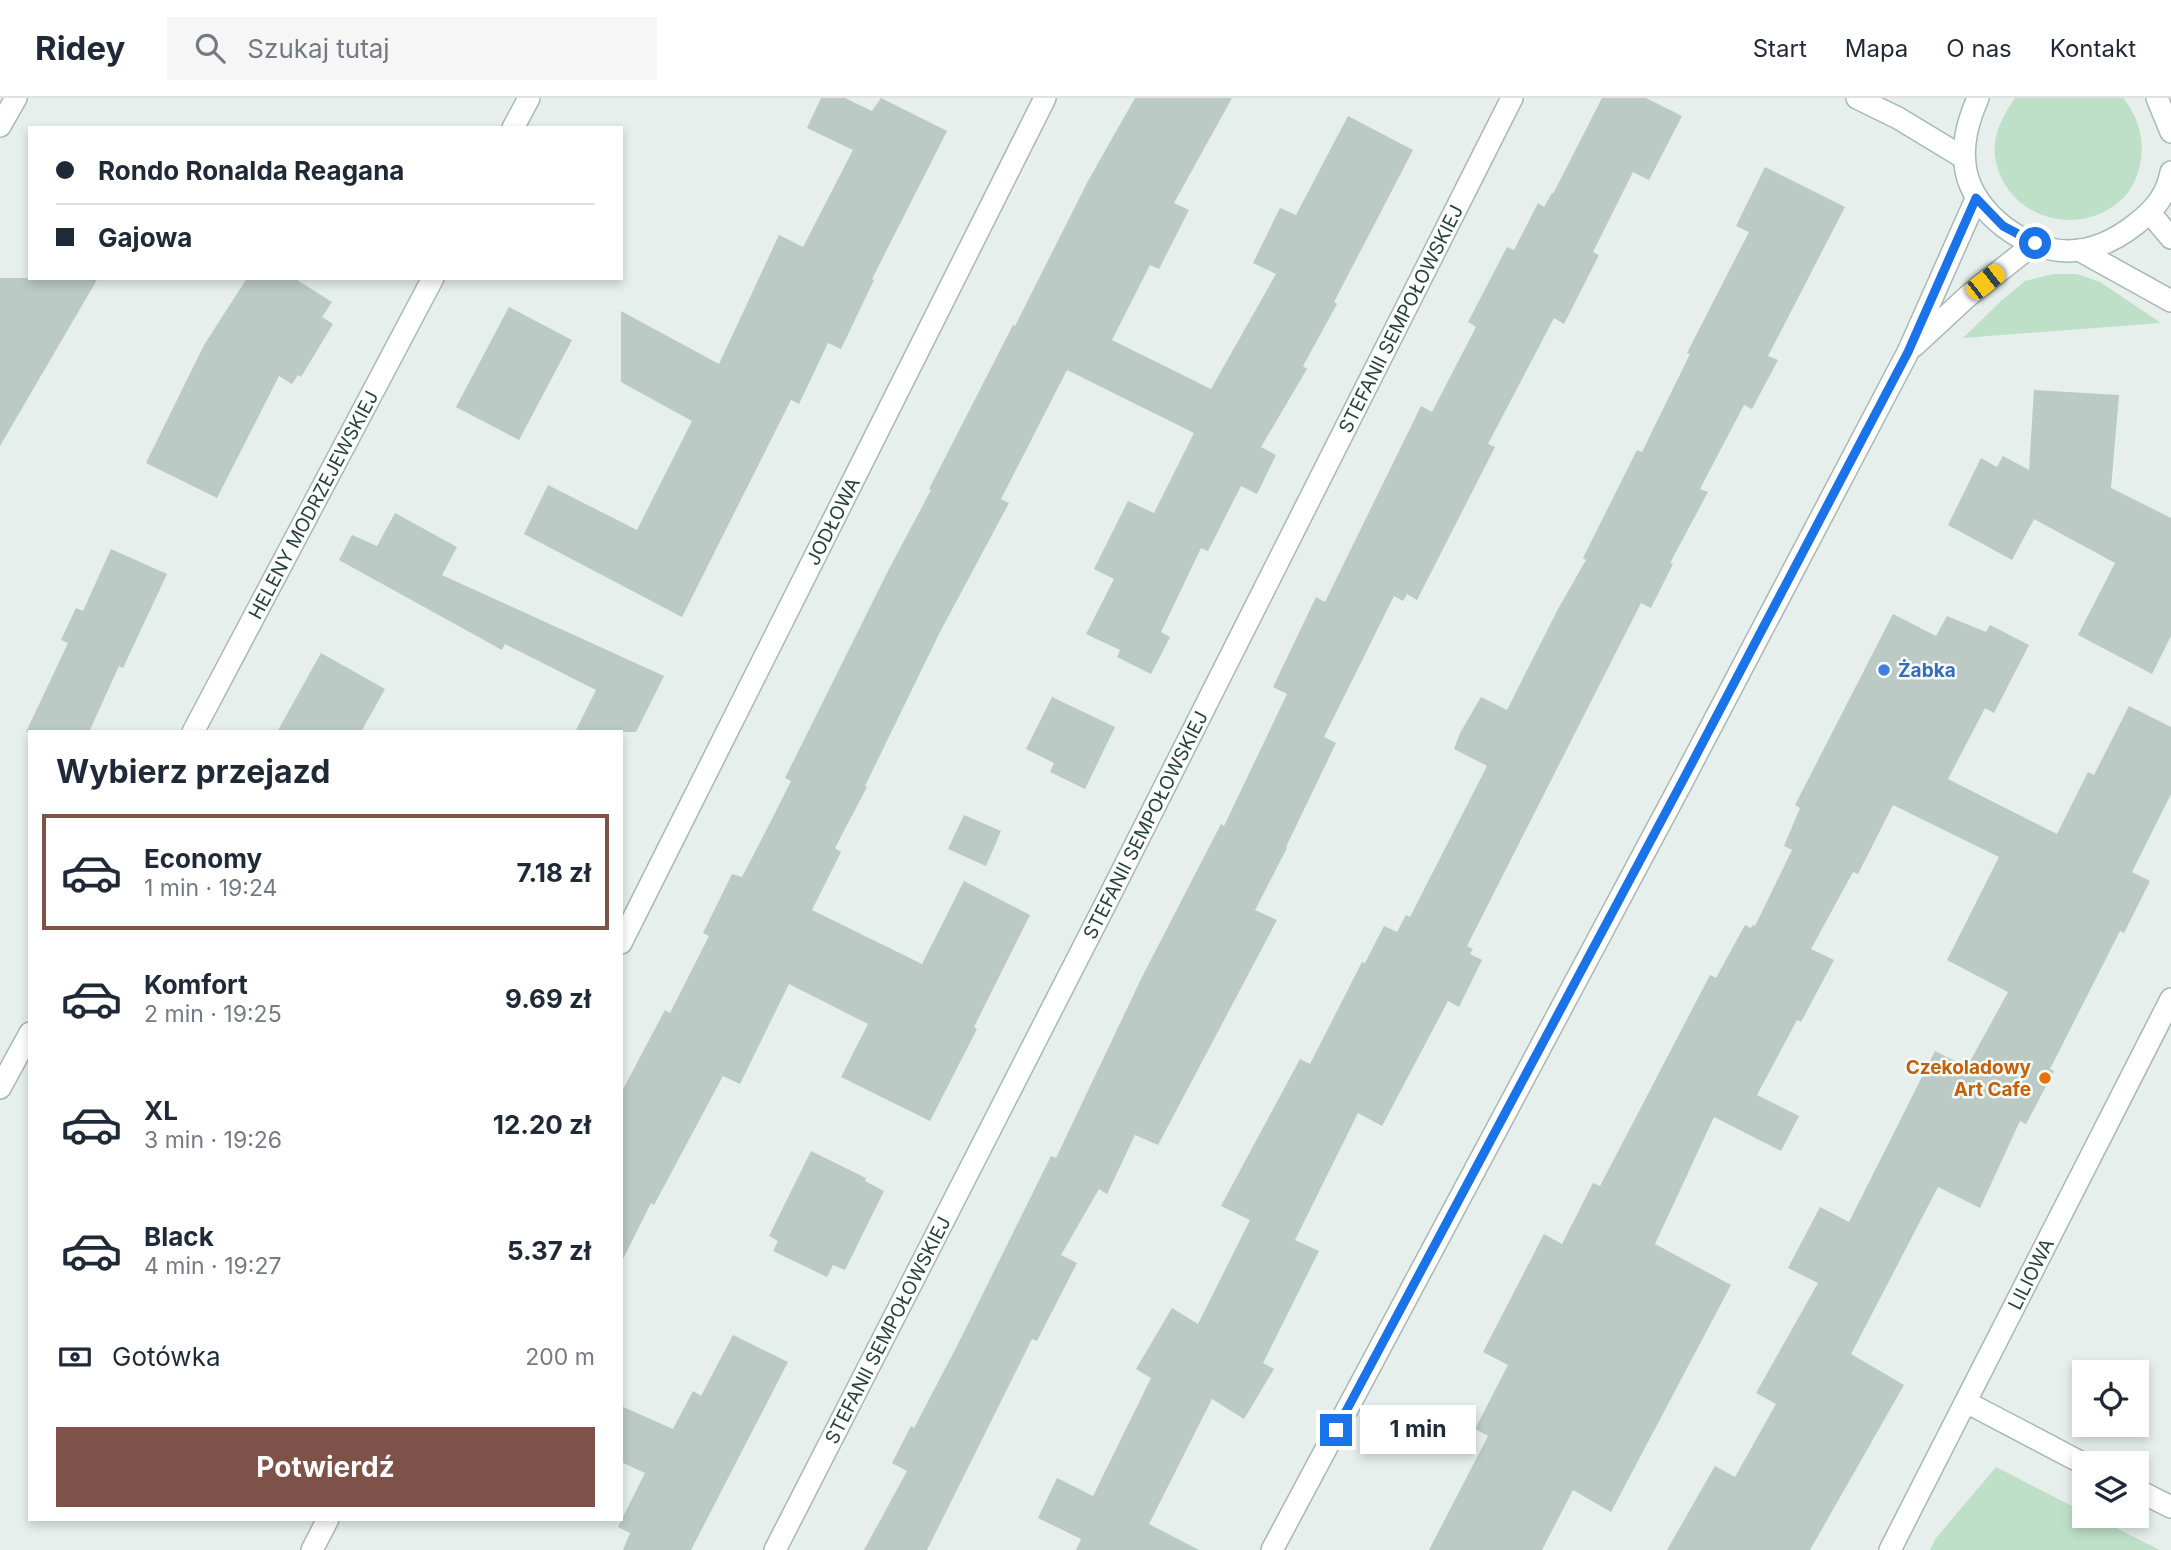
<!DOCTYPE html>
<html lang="pl">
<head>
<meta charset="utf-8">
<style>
	body { margin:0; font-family:Inter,sans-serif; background:#f6f6f7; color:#1f2937; height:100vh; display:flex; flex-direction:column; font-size:26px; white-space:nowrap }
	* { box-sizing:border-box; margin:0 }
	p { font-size:23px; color:#747a83 }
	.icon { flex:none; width:38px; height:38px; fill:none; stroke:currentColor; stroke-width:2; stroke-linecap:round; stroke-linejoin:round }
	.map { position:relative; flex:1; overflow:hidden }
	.drawer { position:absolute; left:28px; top:632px; width:595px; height:791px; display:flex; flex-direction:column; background:#fff; border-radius:0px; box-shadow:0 4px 10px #0003 }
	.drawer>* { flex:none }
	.banner { position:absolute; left:28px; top:28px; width:595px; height:154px; border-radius:0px; box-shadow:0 4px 10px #0003; display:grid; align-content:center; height:154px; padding:0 28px; background:#fff }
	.controls { position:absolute; left:2072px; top:1262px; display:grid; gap:14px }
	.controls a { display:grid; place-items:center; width:77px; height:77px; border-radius:0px; background:#fff; box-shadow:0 4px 10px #0003; font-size:35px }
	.end { position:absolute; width:32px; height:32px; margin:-16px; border:9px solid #1a73e8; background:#fff; box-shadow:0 0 0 4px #fff }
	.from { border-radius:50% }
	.bubble { position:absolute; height:49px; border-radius:0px; background:#fff; box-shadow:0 4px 10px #0003; font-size:23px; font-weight:700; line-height:49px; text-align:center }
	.car { position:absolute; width:21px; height:42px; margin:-21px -10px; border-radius:9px; box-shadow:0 0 5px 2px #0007; background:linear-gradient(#f5c518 24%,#345 0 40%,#f5c518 0 76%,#345 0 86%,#f5c518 0) }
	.banner b { display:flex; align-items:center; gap:24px; height:66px; font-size:26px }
	.banner b+b { border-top:2px solid #e0e1e3 }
	.banner i { width:18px; height:18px; background:#1f2937 }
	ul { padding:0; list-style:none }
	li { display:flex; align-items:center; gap:21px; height:116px; margin:0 14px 10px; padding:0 14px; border:4px solid transparent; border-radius:0px }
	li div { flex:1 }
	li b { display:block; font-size:26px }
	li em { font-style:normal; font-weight:700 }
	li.on { border-color:#7f5249 }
	li>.icon { width:63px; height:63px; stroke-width:1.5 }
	h2 { padding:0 28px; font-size:32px; line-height:84px }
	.pay { display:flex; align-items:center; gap:18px; height:77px; padding:0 28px; font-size:26px }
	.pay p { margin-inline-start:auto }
	.action { display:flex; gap:14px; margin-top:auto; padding:14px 28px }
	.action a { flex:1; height:80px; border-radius:0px; background:#7f5249; color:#fff; font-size:28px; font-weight:700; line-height:80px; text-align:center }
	header { display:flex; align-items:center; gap:42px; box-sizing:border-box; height:98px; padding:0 35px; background:#fff; border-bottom:2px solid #e0e1e3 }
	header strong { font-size:33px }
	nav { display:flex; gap:38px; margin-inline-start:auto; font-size:24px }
	.search { width:490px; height:63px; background:#f6f6f7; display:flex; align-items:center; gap:18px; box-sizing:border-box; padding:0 24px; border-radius:0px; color:#747a83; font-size:26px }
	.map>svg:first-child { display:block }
	.green { fill:#bfe0c8 }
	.building { fill:#bbcac4 }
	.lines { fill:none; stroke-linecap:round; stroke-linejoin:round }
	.street-casing { stroke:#a8b8b2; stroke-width:24 }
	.secondary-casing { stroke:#a4bbb3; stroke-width:24 }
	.street { stroke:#fff; stroke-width:21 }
	.secondary { stroke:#fff; stroke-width:21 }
	.route { stroke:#1a73e8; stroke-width:9 }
	.shop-dot { fill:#3f7fe0; stroke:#f7fbf9; stroke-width:2.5 }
	.food-dot { fill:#e8710a; stroke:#f7fbf9; stroke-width:2.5 }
	.labels { text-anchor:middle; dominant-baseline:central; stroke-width:5; stroke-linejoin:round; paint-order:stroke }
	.street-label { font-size:19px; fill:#24423a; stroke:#f7fbf9 }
	.shop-label { font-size:19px; font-weight:bold; fill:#366cbe; stroke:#f7fbf9; text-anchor:start }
	.food-label { font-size:19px; font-weight:bold; fill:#c56008; stroke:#f7fbf9; text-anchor:end }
</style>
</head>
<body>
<header>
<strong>Ridey</strong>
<div class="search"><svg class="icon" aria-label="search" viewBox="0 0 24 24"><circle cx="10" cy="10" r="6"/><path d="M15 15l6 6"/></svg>Szukaj tutaj</div>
<nav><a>Start</a><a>Mapa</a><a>O nas</a><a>Kontakt</a></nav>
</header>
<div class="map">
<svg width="2171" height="1452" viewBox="0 0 2171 1452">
	<rect width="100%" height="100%" fill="#e6efeb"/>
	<g class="green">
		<path d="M2015 0H2123L2125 2C2139 22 2145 42 2140 67 2136 84 2129 97 2115 107 2070 140 2004 116 1995 59 1992 38 2003 17 2015 0Z"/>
		<polygon points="2053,176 2077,176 2100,184 2161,225 1963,240 2001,203 2025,183"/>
		<polygon points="1996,1369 2084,1414 2084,1418 2092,1418 2160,1452 1930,1452 1936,1440"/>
	</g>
	<g class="building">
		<polygon points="821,0 845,0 872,13 881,0 947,33 872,181 874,182 841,251 828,245 799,306 791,302 682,519 524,436 548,387 637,432 692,323 621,284 621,213 719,266 779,137 803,149 853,52 807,30"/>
		<polygon points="1135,0 1232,0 1174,105 1189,112 1159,171 1150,167 1112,242 1211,291 1276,176 1253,165 1280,110 1296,117 1348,18 1413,52 1334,204 1337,206 1303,268 1307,271 1261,349 1276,357 1257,396 1241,388 1208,453 1201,450 1161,534 1170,539 1151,576 1117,559 1120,552 1086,536 1114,481 1094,471 1128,403 1154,415 1194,335 1067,272 1001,401 1009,405 940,534 865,688 867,689 835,750 841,754 812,812 922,866 964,783 1030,817 974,929 977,931 930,1023 841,979 868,926 789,886 740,986 723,978 654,1107 651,1105 621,1165 621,995 665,912 670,915 709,838 703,835 732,776 742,779 771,723 791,683 785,680 889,471 931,392 929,391 1013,227 1015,228 1088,83"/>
		<polygon points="1602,0 1646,0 1682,18 1649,82 1633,74 1593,154 1599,157 1564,226 1554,220 1488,346 1495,349 1417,502 1407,496 1403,503 1394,498 1324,639 1336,645 1286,749 1287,750 1255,812 1277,822 1158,1047 1135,1037 1107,1096 1099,1091 1061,1157 1077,1165 1037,1243 1032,1241 927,1452 864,1452 907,1373 892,1365 911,1328 914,1330 957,1248 1051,1058 1056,1060 1142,879 1221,726 1224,728 1287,596 1273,589 1316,499 1325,504 1421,308 1432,314 1476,229 1468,224 1507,149 1514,152 1538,105 1544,109 1552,95 1553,96"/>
		<polygon points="1765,69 1845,109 1768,258 1778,262 1752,311 1744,307 1700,391 1708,394 1670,465 1673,466 1651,510 1641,505 1467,848 1473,851 1470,856 1482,862 1459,909 1448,903 1382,1028 1358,1015 1295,1142 1319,1153 1263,1265 1274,1271 1244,1321 1212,1301 1149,1426 1199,1452 1076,1452 1081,1441 1038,1420 1057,1380 1093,1398 1151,1280 1136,1271 1172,1210 1198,1226 1250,1122 1221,1108 1300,961 1310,966 1362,864 1365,865 1384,828 1397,834 1406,817 1410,819 1487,668 1454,651 1460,635 1481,599 1507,612 1558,511 1586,462 1583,460 1637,352 1642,354 1690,256 1687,255 1749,134 1736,128"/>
		<polygon points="0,180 98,180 0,348"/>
		<polygon points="247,180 294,180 332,204 322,219 333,226 301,279 298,277 292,286 279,278 217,400 146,365 204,247"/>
		<polygon points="509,209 572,242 519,342 456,309"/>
		<polygon points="2034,292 2119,297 2111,390 2171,420 2171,538 2152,576 2078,537 2115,465 2034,421 2012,462 1948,427 1981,360 1997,369 2003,358 2029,372"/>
		<polygon points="395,415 457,449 442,477 664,578 636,634 575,634 596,592 505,546 502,552 339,462 352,437 377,448"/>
		<polygon points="111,451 167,476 123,570 119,568 89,634 26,634 68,545 61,542 76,510 83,513"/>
		<polygon points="1893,516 1936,538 1947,518 1986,534 1990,527 2029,547 1994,615 1985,610 1948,681 2057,736 2088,674 2094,677 2129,608 2171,629 2171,696 2132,774 2150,783 2124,835 2120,833 2050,971 2054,973 2026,1026 2020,1023 1980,1110 1938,1089 1851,1256 1904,1287 1810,1452 1667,1452 1715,1368 1735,1379 1776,1306 1756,1295 1818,1185 1788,1170 1820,1109 1849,1124 1935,953 1967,969 2008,894 1947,862 1999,759 1893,707 1858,776 1853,774 1811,851 1834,862 1801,924 1797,922 1757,997 1799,1018 1781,1053 1714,1019 1655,1146 1731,1187 1611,1414 1573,1392 1542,1452 1429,1452 1488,1338 1475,1331 1508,1267 1483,1254 1544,1136 1562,1146 1593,1085 1600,1088 1710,877 1716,880 1745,827 1751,830 1753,827 1755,828 1792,752 1784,748 1800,710 1795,707"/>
		<polygon points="321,555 385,591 361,634 277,634"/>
		<polygon points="1052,599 1115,629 1085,691 1050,674 1054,665 1026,651"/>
		<polygon points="964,717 1001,733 986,768 948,751"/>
		<polygon points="811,1053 866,1080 865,1083 884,1093 845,1172 833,1167 827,1179 773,1153 778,1143 769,1138"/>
		<polygon points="733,1237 788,1264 691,1452 623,1452 630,1435 618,1429 645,1375 621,1364 621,1308 673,1331 693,1293 701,1298"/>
	</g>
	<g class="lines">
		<defs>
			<g id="street">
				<polyline points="0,28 16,0"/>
				<polyline points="513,30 529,0"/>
				<polyline points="2150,115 2171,140"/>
				<polyline points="2079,152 2171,203"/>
				<polyline points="1914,248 1968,198 2035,145"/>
				<path id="s1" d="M193 634 433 180"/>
				<path id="s2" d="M621 845 1045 0"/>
				<polyline points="0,990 30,935"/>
				<polyline points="1966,1304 2084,1366"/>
				<polyline points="2137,1392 2171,1409"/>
				<polyline points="312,1452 328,1421"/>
				<path id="s3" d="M775 1452 1106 805 1512 0"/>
				<polyline points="1272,1452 1682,684 1908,254 1976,101"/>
				<path id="s4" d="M1890 1452 2171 901"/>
			</g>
			<g id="secondary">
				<polyline points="1857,0 1898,20 1964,60"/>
				<path d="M1978 0C1968 23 1961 47 1966 73 1974 115 2025 153 2068 153 2093 153 2117 141 2136 126 2154 112 2167 97 2171 74"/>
				<polyline points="2157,0 2171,34"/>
			</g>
		</defs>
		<use href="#street" class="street-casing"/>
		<use href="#secondary" class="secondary-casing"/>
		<use href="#street" class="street"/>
		<use href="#secondary" class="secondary"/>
	</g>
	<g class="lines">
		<polyline class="route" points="1336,1332 1682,684 1908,254 1976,100 2003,128 2035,145"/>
	</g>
	<circle class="shop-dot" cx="1884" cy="572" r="7"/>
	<circle class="food-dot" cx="2045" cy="980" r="7"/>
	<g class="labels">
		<g class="street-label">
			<text stroke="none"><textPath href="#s3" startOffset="1381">STEFANII SEMPOŁOWSKIEJ</textPath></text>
			<text stroke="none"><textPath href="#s1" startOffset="257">HELENY MODRZEJEWSKIEJ</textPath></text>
			<text stroke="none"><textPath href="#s2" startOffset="472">JODŁOWA</textPath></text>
			<text stroke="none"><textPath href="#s3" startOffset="814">STEFANII SEMPOŁOWSKIEJ</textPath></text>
			<text stroke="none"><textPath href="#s4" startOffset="310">LILIOWA</textPath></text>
			<text stroke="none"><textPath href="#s3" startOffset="247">STEFANII SEMPOŁOWSKIEJ</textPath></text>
		</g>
		<g class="shop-label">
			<text x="1898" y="572">Żabka</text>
		</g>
		<g class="food-label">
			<text x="2031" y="969">Czekoladowy<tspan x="2031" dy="22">Art Cafe</tspan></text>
		</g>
	</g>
</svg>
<div class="controls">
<a><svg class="icon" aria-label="locate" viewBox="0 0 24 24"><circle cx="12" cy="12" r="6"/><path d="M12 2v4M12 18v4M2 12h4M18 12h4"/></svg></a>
<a><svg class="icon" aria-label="layers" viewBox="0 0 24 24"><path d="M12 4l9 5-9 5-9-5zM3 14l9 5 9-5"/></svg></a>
</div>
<i class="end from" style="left:2035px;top:145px"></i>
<i class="end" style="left:1336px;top:1332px"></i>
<div class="bubble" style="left:1360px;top:1307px;width:116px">1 min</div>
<i class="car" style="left:1985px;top:184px;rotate:52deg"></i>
<div class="banner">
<b><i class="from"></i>Rondo Ronalda Reagana</b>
<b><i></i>Gajowa</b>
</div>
<section class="drawer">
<h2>Wybierz przejazd</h2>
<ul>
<li class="on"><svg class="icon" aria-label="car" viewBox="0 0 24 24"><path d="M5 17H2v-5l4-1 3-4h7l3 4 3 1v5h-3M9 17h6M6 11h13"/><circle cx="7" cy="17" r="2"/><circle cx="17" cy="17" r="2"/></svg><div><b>Economy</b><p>1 min · 19:24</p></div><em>7.18 zł</em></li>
<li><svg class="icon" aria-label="car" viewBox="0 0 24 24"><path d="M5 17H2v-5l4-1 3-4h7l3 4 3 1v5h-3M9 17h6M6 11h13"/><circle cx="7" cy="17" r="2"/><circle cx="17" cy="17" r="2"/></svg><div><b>Komfort</b><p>2 min · 19:25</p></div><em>9.69 zł</em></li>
<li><svg class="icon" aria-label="car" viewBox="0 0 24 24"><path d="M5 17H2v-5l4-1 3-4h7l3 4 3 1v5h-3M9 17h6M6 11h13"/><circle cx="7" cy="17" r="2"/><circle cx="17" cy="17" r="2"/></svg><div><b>XL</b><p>3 min · 19:26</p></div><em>12.20 zł</em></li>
<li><svg class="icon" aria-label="car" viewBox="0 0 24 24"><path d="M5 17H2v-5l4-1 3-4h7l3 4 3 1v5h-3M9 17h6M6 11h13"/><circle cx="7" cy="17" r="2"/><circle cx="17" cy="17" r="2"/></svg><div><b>Black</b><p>4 min · 19:27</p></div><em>5.37 zł</em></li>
</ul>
<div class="pay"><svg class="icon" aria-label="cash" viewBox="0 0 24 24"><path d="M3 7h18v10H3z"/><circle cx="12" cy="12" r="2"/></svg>Gotówka<p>200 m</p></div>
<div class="action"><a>Potwierdź</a></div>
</section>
</div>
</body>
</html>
